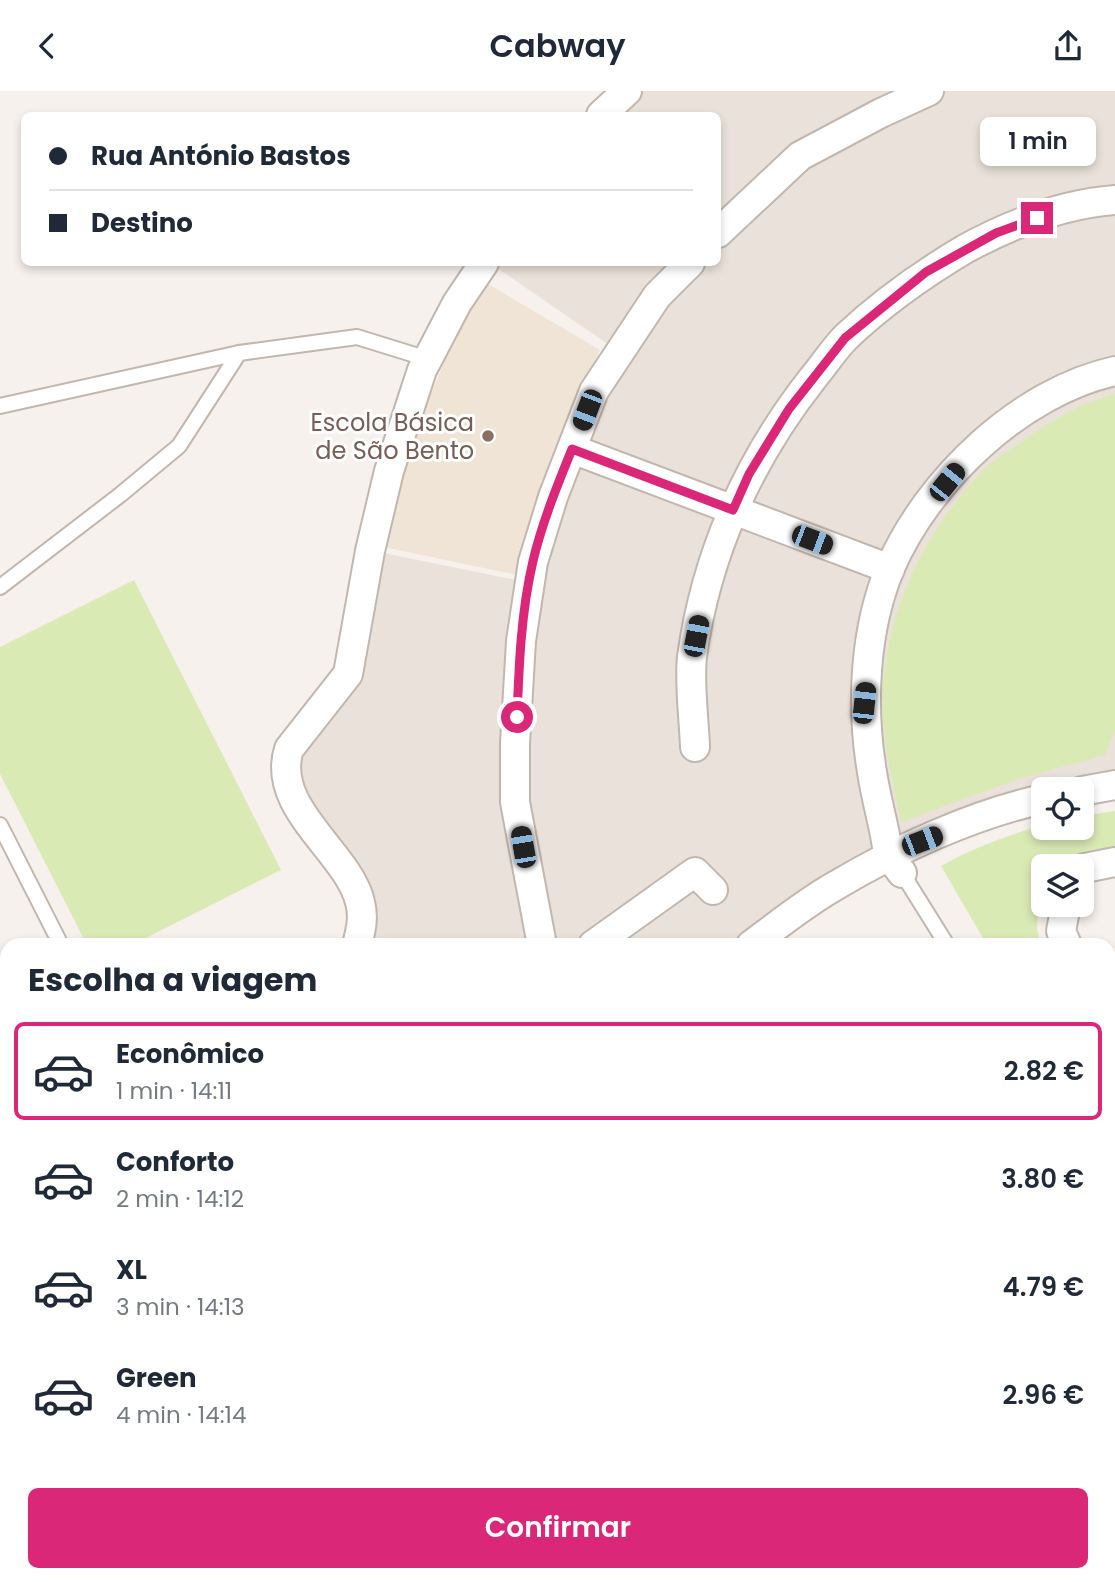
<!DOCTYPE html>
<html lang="pt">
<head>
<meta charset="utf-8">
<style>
	body { margin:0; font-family:Poppins,sans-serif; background:#f6f6f7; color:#1f2937; height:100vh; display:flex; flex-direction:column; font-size:26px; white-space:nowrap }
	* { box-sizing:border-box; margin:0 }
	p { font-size:23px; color:#747a83 }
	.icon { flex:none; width:38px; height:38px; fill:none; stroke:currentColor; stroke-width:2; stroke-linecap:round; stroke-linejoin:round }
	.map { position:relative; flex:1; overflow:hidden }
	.sheet { position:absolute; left:0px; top:847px; width:1116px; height:644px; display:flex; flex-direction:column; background:#fff; border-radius:21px 21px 0 0; box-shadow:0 4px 10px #0003 }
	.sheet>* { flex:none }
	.top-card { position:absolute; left:21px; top:21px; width:700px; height:154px; border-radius:10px; box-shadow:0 4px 10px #0003; display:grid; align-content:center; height:154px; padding:0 28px; background:#fff }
	.buttons { position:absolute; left:1031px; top:686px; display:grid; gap:14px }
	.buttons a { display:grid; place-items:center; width:63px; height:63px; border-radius:10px; background:#fff; box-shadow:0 4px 10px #0003; font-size:35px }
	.end { position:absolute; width:32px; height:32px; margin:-16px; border:9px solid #db2777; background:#fff; box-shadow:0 0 0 4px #fff }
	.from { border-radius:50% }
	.bubble { position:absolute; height:49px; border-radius:10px; background:#fff; box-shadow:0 4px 10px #0003; font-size:23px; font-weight:600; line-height:49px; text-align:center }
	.car { position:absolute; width:21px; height:42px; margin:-21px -10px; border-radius:9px; box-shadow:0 0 5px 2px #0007; background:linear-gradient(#222 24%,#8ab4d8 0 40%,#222 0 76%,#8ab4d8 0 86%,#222 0) }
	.top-card b { display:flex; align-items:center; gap:24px; height:66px; font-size:26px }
	.top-card b+b { border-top:2px solid #e0e1e3 }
	.top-card i { width:18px; height:18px; background:#1f2937 }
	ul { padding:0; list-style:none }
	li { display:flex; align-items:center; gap:21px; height:98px; margin:0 14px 10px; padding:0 14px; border:4px solid transparent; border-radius:10px }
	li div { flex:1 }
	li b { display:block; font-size:26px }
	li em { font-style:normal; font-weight:600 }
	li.selected { border-color:#db2777 }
	li>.icon { width:63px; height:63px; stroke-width:1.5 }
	h2 { padding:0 28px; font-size:32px; line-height:84px }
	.button { display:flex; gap:14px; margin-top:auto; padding:14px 28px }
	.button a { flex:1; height:80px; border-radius:10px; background:#db2777; color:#fff; font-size:28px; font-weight:600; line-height:80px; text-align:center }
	header { display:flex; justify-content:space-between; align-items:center; height:91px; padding:0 28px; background:#fff; font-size:32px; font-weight:600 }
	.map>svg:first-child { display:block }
	.residential { fill:#eae2da }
	.education { fill:#efe4d6 }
	.green { fill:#daeab5 }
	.building { fill:#dbcec4; stroke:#d3c2b4; stroke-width:2 }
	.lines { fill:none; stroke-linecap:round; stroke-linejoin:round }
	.service-casing { stroke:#c2b7ae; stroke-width:18 }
	.minor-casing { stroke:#c2b7ae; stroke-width:32 }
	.primary-casing { stroke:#e5ac6b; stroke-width:42 }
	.service { stroke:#fff; stroke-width:14 }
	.minor { stroke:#fff; stroke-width:28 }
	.primary { stroke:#fed39d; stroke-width:38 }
	.route { stroke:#db2777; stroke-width:9 }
	.education-dot { fill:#8d6e63; stroke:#fff; stroke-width:2.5 }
	.labels { text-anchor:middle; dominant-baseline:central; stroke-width:6; stroke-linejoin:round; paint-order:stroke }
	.education-label { font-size:24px; fill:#785e54; stroke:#fff; text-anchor:end }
</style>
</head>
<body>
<header><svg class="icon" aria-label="back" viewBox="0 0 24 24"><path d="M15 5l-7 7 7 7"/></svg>Cabway<svg class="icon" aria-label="share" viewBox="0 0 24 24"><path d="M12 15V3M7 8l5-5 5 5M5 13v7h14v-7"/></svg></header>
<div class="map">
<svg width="1115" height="1491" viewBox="0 0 1115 1491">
	<rect width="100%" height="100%" fill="#f6f1ec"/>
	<g class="residential">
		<polygon points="612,0 1115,0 1115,695 1043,698 877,767 766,854 360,854 374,815 289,678 357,583 364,458 521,490 609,254 490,172 718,172 718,24 591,24"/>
		<polygon points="7,1484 699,1484 704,1491 0,1491"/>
	</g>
	<polygon class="education" points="486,192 600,259 574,311 552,369 517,484 384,456 401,388 423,322 452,253"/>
	<g class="green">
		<path d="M1115 303V639L1105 664 1019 688 901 731C891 685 880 641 883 594 890 511 926 440 982 380 993 369 1008 360 1021 351 1050 330 1080 312 1115 303Z"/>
		<polygon points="134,489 281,779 132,854 87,854 0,683 0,556"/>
		<path d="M1115 720V755L1087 764 1070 775H1043C1043 784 1044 795 1043 804 1040 824 1032 832 1042 854H987L941 775C973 757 1008 744 1043 734V737H1082V725Z"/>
		<polygon points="1110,891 1115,892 1115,1183 1110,1162"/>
		<polygon points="0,1181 7,1188 7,1280 0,1288"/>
		<polygon points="1115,1294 1115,1491 704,1491 699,1484 1110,1484 1110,1300"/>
	</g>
	<g class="building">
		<polygon points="0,965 7,972 7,1013 0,1020"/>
		<polygon points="0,1063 7,1070 7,1188 0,1181"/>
		<polygon points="7,1280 7,1355 0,1349 0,1288"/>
	</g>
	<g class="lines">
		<defs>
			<g id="service">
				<polyline points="0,315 239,262 357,246 428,268"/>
				<polyline points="0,496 120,404 179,355 239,262"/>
				<polyline points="0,734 61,854"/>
				<polyline points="902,782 947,854"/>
			</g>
			<g id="minor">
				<polyline points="601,24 627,0"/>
				<polyline points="718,142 800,65 881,22 929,0"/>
				<polyline points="572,358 890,478"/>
				<path d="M695 656C694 629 689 591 692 566 706 463 749 368 813 287 824 274 834 258 846 246 882 212 923 183 965 158 1011 133 1062 113 1115 109"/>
				<polyline points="1082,700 1115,694"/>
				<polyline points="1082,781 1085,777 1115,771"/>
				<path d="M902 782C898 777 893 771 890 765 886 757 886 747 884 739 880 720 875 701 872 681 861 615 864 540 890 477 928 389 1020 301 1115 280"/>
				<polyline points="1066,814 1061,840 1067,854"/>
				<path d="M357 854C361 839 364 826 360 811 348 761 270 717 289 658L348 583 370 460 389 380 422 279 457 212 484 172"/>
				<polyline points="542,854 515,711 515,652 521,550 533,471 553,406 594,300 657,205 690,172"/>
				<polyline points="593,854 695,781 713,799"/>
				<path d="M751 854C778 834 805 812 835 795 895 759 974 723 1043 708"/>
				<polyline points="1110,881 1115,881"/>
				<polyline points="424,1484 434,1491"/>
			</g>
			<g id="primary">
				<polyline points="0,1475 7,1470"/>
				<polyline points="648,1484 654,1491"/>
			</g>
		</defs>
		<use href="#service" class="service-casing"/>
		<use href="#minor" class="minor-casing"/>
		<use href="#primary" class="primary-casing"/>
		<use href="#service" class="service"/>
		<use href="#minor" class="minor"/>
		<use href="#primary" class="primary"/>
	</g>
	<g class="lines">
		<path class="route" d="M517 626C519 574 521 521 533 470 542 432 557 395 572 358L733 419 749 383 789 318 845 247 926 181 996 142 1037 127"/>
	</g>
	<circle class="education-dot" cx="488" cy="345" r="7"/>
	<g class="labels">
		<g class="education-label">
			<text x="474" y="331">Escola Básica<tspan x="474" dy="28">de São Bento</tspan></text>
		</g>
	</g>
</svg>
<div class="buttons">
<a><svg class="icon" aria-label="locate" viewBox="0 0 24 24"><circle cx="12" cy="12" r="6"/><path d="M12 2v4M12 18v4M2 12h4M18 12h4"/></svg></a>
<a><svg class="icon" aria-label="layers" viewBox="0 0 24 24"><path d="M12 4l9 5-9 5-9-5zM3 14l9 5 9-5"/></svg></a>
</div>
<i class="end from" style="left:517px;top:626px"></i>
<i class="end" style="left:1037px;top:127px"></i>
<div class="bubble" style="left:980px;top:26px;width:116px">1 min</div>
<i class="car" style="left:587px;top:319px;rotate:201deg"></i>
<i class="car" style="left:947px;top:391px;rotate:39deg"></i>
<i class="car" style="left:812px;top:449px;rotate:111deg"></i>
<i class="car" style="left:696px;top:545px;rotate:11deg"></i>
<i class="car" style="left:864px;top:612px;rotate:6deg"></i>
<i class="car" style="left:922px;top:750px;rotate:69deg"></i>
<i class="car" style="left:523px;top:756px;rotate:350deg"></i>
<div class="top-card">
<b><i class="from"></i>Rua António Bastos</b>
<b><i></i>Destino</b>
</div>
<section class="sheet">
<h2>Escolha a viagem</h2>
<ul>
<li class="selected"><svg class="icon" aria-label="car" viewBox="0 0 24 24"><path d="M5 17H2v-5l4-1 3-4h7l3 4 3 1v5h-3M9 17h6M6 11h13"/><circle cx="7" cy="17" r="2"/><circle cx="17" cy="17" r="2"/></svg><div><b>Econômico</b><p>1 min · 14:11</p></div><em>2.82 €</em></li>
<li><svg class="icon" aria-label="car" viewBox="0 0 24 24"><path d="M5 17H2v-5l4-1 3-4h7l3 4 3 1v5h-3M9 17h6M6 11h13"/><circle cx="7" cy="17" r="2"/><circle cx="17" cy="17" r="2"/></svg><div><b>Conforto</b><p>2 min · 14:12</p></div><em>3.80 €</em></li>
<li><svg class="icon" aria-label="car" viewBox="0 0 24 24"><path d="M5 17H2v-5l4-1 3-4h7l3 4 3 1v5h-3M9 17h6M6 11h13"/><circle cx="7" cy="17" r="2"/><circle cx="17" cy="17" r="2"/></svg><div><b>XL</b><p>3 min · 14:13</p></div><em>4.79 €</em></li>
<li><svg class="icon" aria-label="car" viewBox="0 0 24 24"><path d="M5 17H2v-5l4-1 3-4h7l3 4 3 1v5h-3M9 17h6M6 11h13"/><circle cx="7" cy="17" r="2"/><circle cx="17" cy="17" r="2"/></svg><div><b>Green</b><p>4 min · 14:14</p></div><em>2.96 €</em></li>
</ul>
<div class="button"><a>Confirmar</a></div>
</section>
</div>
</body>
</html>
